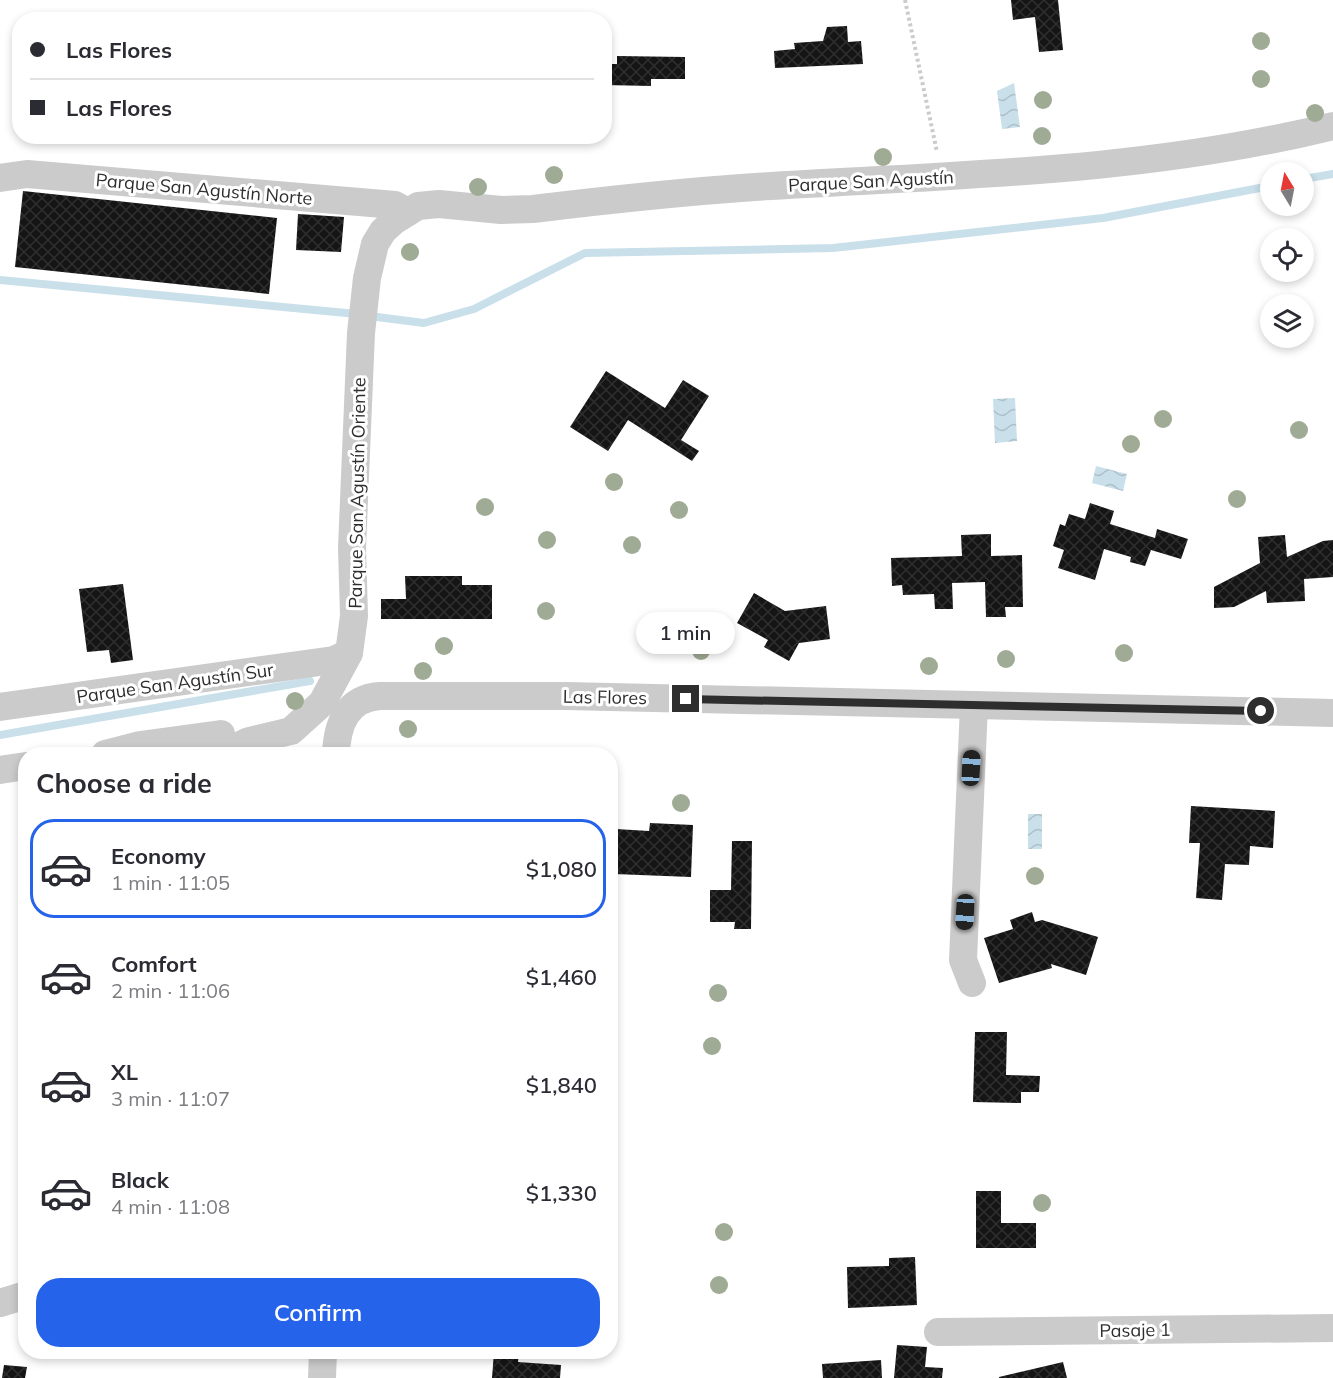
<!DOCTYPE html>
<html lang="en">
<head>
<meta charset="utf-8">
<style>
	body { margin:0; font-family:Mulish,sans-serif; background:#f7f7f7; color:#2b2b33; height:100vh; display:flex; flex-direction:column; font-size:22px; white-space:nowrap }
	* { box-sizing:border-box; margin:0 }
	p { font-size:20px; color:#7c7c81 }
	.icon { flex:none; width:33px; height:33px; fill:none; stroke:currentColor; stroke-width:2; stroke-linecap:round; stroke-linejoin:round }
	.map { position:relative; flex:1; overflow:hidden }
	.drawer { position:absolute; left:18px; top:747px; width:600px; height:612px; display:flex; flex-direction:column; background:#fff; border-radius:24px; box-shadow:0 3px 9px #0003 }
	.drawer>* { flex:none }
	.banner { position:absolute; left:12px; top:12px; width:600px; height:132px; border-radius:24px; box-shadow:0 3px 9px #0003; display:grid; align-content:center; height:132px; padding:0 18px; background:#fff }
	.needle { width:39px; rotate:350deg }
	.tools { position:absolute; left:1260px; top:162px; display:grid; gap:12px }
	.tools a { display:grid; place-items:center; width:54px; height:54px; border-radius:50%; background:#fff; box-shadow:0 3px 9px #0003; font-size:30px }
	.end { position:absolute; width:27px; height:27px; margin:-14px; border:8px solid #2e2e2e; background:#fff; box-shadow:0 0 0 3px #fff }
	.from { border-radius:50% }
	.bubble { position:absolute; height:42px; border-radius:21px; background:#fff; box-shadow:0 3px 9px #0003; font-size:20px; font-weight:600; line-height:42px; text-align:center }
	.car { position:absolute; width:18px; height:36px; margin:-18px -9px; border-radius:8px; box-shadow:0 0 4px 2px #0007; background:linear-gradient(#222 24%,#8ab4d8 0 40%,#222 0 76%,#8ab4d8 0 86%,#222 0) }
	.banner b { display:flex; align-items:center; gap:21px; height:57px; font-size:22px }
	.banner b+b { border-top:2px solid #e1e1e2 }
	.banner i { width:15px; height:15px; background:#2b2b33 }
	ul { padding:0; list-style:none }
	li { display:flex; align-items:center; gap:18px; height:99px; margin:0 12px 9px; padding:0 6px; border:3px solid transparent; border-radius:24px }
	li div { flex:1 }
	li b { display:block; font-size:22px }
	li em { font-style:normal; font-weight:600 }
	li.active { border-color:#2563eb }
	li>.icon { width:54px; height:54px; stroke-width:1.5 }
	h2 { padding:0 18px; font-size:27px; line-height:72px }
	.button { display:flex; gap:12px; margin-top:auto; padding:12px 18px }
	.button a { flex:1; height:69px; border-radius:24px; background:#2563eb; color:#fff; font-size:24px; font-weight:600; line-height:69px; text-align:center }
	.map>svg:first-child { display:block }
	.water { fill:url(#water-waves) }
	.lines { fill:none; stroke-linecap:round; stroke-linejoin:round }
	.stream { stroke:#c9dfea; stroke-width:8 }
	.building { fill:url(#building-cross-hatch) }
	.path { stroke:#cbcbcb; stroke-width:4; stroke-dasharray:3 3; stroke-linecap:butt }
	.minor { stroke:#cbcbcb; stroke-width:28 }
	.tree { fill:#a0ab95 }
	.route { stroke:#2e2e2e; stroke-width:8 }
	.labels { text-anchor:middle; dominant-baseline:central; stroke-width:6; stroke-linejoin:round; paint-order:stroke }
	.street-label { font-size:18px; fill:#2e2e2e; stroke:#fff }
</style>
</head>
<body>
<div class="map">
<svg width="1333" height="1378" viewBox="0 0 1333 1378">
	<defs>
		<pattern id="water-waves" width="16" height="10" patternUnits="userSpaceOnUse" patternTransform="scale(1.5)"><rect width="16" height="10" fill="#c9dfea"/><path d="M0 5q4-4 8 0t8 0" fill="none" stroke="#adc0c9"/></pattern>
		<pattern id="building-cross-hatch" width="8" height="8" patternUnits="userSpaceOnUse" patternTransform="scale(1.5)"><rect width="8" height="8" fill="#151515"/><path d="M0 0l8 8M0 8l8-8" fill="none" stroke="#2f2f2f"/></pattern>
	</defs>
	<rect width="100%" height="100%" fill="#fff"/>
	<g class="water">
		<polygon points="1014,83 1020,127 1002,129 997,91"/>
		<polygon points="1015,398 1017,441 995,443 993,399"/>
		<polygon points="1096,466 1127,474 1123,491 1092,483"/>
		<rect x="1028" y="814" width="14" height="35"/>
	</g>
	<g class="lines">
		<g class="stream">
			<polyline points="1304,179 1333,174"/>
			<polyline points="0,280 357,314"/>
			<polyline points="369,316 424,323 474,309 585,253 833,248 1103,218 1270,186"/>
			<polyline points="0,735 310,681"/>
		</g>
	</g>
	<g class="building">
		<polygon points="1011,0 1058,0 1063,50 1039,52 1035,17 1013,20"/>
		<polygon points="847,26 848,42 861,41 863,64 775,68 774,51 795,49 794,43 823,41 827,27"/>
		<polygon points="617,56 685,57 685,79 651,79 651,86 604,85 605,64 617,64"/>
		<polygon points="23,191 277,218 269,294 15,267"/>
		<polygon points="298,214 344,217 341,252 296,250"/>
		<polygon points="606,371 665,408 683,380 709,396 681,440 699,451 692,461 628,420 608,451 570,427"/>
		<polygon points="1090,503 1114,511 1110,524 1155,538 1157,529 1188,539 1181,559 1151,550 1145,566 1130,562 1131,557 1104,549 1095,580 1058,568 1064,550 1053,546 1060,524 1065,526 1069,514 1085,519"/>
		<polygon points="991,534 991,556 1022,555 1023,607 1005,607 1006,617 986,617 985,582 952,583 953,609 935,609 934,594 903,595 902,585 892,586 891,558 962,556 961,535"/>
		<polygon points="1285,535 1287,557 1323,541 1333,540 1333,577 1304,579 1305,601 1267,603 1266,591 1234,607 1214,608 1214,587 1260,563 1258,537"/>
		<polygon points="405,576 462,576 462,585 492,585 492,619 381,619 381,599 406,599"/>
		<polygon points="123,584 133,660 111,663 109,650 87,652 79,589"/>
		<polygon points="754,593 785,611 826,606 830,639 799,643 789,661 764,647 768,640 737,623"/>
		<polygon points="1191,806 1275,811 1273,848 1250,846 1249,865 1225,864 1222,900 1196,898 1200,843 1189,843"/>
		<polygon points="650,823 693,825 691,877 614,874 616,829 649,831"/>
		<polygon points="732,841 752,841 751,929 734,929 735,922 710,922 710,890 731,890"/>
		<polygon points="1032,912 1035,922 1042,920 1098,937 1086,975 1051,964 1052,968 999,983 984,938 1013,929 1010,920"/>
		<polygon points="975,1032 1007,1032 1006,1075 1040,1076 1039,1092 1021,1092 1021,1103 973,1102"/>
		<polygon points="976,1191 1001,1191 1001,1223 1036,1223 1036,1248 976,1248"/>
		<polygon points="915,1257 917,1305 848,1308 847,1267 889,1266 889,1258"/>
		<polygon points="897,1345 927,1347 925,1367 943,1368 942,1378 894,1378"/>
		<polygon points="494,1352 519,1352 518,1362 561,1365 560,1378 492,1378"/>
		<polygon points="881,1360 882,1378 823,1378 822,1364"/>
		<polygon points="1063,1362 1067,1378 999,1378 999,1377"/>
		<polygon points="4,1365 27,1367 25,1378 2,1378"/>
	</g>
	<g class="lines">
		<polyline class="path" points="905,0 937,152"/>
		<g class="minor">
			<polyline points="0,178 27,174 395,205 408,212"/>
			<polyline points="0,707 334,660 349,653"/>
			<polyline points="105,754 140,745 221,734"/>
			<path d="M196 754 232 749 249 741 291 731 322 703 349 653 354 616 352 548 361 333 367 278 375 244 383 231 394 221 418 206 439 204 501 210 533 209C607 200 681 192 755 187 948 175 1144 173 1333 126"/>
			<path d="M336 754C337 726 346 698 380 696H566L1333 713"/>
			<polyline points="0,770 26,766"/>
			<polyline points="972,983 963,960 974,705"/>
			<polyline points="0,1303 26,1295"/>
			<polyline points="938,1332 1333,1328"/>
			<polyline points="322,1378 323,1352"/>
		</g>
	</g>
	<g class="tree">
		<circle cx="1261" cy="41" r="9"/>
		<circle cx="1261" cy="79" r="9"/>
		<circle cx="1043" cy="100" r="9"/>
		<circle cx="1315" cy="113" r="9"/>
		<circle cx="1042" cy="136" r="9"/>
		<circle cx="883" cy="157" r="9"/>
		<circle cx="554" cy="175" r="9"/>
		<circle cx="478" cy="187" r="9"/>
		<circle cx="410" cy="252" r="9"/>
		<circle cx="1163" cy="419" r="9"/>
		<circle cx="1299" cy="430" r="9"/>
		<circle cx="1131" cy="444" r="9"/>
		<circle cx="614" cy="482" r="9"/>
		<circle cx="1237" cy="499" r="9"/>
		<circle cx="485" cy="507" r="9"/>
		<circle cx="679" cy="510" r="9"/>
		<circle cx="547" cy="540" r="9"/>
		<circle cx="632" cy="545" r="9"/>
		<circle cx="546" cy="611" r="9"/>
		<circle cx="444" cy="646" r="9"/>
		<circle cx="701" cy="651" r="9"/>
		<circle cx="1124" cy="653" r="9"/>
		<circle cx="1006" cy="659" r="9"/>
		<circle cx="929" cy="666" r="9"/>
		<circle cx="423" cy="671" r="9"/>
		<circle cx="295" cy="701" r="9"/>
		<circle cx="408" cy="729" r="9"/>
		<circle cx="681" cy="803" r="9"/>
		<circle cx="1035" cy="876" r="9"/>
		<circle cx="718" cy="993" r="9"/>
		<circle cx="712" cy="1046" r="9"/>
		<circle cx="1042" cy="1203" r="9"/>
		<circle cx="724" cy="1232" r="9"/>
		<circle cx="719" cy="1285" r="9"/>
	</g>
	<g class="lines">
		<polyline class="route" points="686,699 1261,711"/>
	</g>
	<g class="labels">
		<g class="street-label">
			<text transform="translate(871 181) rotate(-3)">Parque San Agustín</text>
			<text transform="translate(204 189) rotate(5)">Parque San Agustín Norte</text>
			<text transform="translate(357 493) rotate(-89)">Parque San Agustín Oriente</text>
			<text transform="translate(175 683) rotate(-8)">Parque San Agustín Sur</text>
			<text transform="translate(605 697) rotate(1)">Las Flores</text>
			<text transform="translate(1135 1330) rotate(-1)">Pasaje 1</text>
		</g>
	</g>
</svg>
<div class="tools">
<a><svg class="needle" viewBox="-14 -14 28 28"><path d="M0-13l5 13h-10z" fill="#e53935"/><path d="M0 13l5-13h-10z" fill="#7c7c81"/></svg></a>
<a><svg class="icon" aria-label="locate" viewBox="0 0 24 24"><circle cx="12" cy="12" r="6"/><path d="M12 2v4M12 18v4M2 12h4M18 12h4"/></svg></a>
<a><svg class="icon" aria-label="layers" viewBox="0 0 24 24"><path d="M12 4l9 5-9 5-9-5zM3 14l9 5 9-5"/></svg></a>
</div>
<i class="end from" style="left:1261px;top:711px"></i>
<i class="end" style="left:686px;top:699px"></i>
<div class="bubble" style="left:636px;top:612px;width:99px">1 min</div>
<i class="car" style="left:971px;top:768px;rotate:3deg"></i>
<i class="car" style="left:965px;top:912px;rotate:183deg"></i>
<div class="banner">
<b><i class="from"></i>Las Flores</b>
<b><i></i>Las Flores</b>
</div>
<section class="drawer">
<h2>Choose a ride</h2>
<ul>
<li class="active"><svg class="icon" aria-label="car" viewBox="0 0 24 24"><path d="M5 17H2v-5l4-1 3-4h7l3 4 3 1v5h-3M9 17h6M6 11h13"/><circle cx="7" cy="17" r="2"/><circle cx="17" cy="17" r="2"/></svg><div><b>Economy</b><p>1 min · 11:05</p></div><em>$1,080</em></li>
<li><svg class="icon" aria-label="car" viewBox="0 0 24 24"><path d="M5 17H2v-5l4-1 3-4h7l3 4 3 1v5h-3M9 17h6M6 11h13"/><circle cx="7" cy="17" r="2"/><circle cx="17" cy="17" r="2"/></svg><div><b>Comfort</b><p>2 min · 11:06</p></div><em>$1,460</em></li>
<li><svg class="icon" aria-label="car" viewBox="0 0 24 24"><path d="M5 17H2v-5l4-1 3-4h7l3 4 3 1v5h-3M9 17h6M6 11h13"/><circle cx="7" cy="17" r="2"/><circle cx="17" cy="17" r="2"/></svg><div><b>XL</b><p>3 min · 11:07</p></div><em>$1,840</em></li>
<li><svg class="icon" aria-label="car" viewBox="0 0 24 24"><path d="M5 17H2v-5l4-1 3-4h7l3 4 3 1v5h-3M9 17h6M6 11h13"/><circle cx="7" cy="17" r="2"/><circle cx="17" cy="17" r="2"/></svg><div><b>Black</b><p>4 min · 11:08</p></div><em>$1,330</em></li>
</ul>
<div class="button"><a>Confirm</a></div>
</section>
</div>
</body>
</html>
